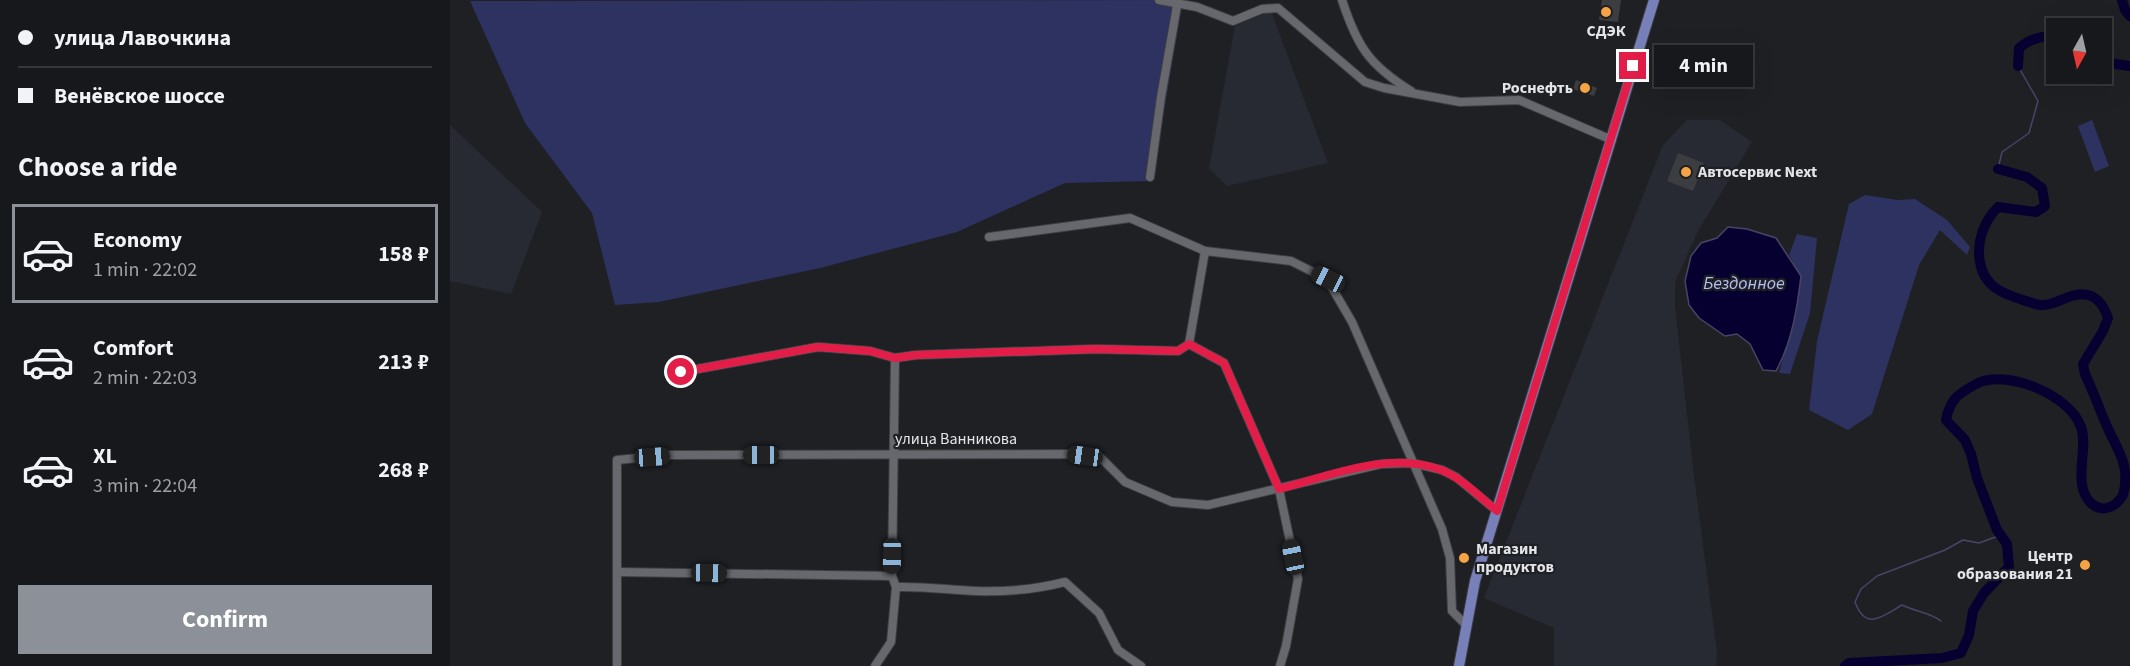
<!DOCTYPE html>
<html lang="en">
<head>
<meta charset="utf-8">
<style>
	body { margin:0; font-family:"Source Sans 3",sans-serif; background:#242528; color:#f1f3f6; height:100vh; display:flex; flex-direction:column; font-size:22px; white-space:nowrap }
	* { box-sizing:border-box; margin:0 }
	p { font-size:20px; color:#9ea0a3 }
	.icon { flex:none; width:33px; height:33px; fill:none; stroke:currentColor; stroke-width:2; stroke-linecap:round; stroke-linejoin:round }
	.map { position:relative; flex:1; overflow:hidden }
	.panel { display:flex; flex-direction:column; background:#17181b; width:450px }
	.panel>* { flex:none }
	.guide { display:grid; align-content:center; height:132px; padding:0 18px; background:#17181b }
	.needle { width:39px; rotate:188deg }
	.buttons { position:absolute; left:1596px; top:18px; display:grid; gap:12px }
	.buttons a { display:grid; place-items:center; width:66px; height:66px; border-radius:0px; background:#17181b; box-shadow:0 6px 24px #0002,0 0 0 2px #36373a; font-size:30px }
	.end { position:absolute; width:27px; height:27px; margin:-14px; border:8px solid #e11d48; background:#fff; box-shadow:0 0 0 3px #fff }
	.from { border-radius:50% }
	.bubble { position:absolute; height:42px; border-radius:0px; background:#17181b; box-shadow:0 6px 24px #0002,0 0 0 2px #36373a; font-size:20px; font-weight:700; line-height:42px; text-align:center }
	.car { position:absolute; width:18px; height:36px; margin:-18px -9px; border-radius:8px; box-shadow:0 0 4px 2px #0007; background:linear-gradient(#222 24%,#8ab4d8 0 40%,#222 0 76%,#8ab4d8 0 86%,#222 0) }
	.guide b { display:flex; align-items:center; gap:21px; height:57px; font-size:22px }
	.guide b+b { border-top:2px solid #36373a }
	.guide i { width:15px; height:15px; background:#f1f3f6 }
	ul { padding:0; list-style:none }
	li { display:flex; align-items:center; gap:18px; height:99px; margin:0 12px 9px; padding:0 6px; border:3px solid transparent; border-radius:0px }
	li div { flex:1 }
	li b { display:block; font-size:22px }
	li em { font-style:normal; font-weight:700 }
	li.selected { border-color:#8c9099 }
	li>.icon { width:54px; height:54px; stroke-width:1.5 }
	h2 { padding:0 18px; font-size:27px; line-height:72px }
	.button { display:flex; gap:12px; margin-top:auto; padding:12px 18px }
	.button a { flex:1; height:69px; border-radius:0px; background:#8c9099; color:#fff; font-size:24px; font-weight:700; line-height:69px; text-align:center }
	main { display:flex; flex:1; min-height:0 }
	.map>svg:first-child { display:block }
	.built { fill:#282a33 }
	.green { fill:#2d3261 }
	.water { fill:#060030; stroke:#484467; stroke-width:1.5 }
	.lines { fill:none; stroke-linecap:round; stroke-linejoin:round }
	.stream { stroke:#484467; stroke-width:1.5 }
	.river { stroke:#060030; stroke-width:10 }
	.building { fill:#3c3d41 }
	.minor-casing { stroke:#3d3e41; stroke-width:10 }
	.major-casing { stroke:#3d3e41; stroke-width:12 }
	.minor { stroke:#67686d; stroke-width:8 }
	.major { stroke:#7880b9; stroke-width:10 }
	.route { stroke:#e11d48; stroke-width:8 }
	.poi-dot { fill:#f5a345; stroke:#1f2024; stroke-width:2 }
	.labels { text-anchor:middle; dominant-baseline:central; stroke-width:4.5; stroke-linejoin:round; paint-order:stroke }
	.poi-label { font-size:16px; font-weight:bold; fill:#e3e4e7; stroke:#1f2024; text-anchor:end }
	.street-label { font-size:16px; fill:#e3e4e7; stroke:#1f2024 }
	.water-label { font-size:18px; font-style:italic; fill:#b4bef3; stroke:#1f2024 }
</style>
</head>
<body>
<main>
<section class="panel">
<div class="guide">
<b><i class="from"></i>улица Лавочкина</b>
<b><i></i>Венёвское шоссе</b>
</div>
<h2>Choose a ride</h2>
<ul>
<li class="selected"><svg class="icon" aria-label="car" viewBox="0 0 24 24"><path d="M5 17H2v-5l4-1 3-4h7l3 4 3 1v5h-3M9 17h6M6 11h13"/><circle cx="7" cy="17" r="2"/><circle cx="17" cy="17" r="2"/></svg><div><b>Economy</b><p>1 min · 22:02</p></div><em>158 ₽</em></li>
<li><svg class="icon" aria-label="car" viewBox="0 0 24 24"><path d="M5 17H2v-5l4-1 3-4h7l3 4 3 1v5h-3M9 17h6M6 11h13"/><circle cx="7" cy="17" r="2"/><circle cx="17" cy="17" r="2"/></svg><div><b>Comfort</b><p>2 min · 22:03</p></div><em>213 ₽</em></li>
<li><svg class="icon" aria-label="car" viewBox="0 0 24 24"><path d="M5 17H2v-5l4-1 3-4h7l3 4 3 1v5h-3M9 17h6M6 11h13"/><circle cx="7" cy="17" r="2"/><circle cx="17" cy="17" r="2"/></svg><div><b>XL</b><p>3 min · 22:04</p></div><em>268 ₽</em></li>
</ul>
<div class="button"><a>Confirm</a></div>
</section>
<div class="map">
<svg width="1680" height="666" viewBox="0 0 1680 666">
	<rect width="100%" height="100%" fill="#1f2024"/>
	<g class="built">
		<polygon points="821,11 878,163 777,186 759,169 785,26"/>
		<polygon points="1237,120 1270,120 1302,142 1248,231 1225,282 1225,307 1244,476 1267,652 1266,666 1104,666 1104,628 1034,598 1213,145"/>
		<polygon points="0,125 92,212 61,294 0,281"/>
	</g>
	<g class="green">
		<polygon points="733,0 702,181 615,183 507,232 370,268 209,302 165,305 142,213 75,123 20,1"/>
		<polygon points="1642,120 1659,166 1645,172 1628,126"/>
		<polygon points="1415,195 1448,200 1465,199 1497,220 1520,247 1517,255 1490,230 1469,265 1422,414 1398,430 1359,410 1367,341 1399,204"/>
		<polygon points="1347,234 1367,238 1360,313 1340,374 1329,373 1345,317 1351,276 1339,255"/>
	</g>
	<path class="water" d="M1278 227 1297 229 1326 238 1351 276C1347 309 1342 342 1326 371L1313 370 1300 344 1287 334 1275 336 1249 318 1239 305 1235 281 1241 256 1251 243 1267 238Z"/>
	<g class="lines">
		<g class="stream">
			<polyline points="1548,169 1552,152 1579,133 1588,101 1568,66"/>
			<path d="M1491 621C1479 612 1466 612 1452 605 1433 616 1416 632 1405 602L1411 589 1427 576 1495 550 1513 540 1529 543 1551 535"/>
		</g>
		<g class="river">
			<polyline points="1672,0 1675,10 1680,16"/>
			<polyline points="1652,62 1680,66"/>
			<path d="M1568 66 1569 48C1580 39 1592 35 1606 37"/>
			<path d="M1395 666 1399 663 1492 658 1511 653 1519 635 1523 611 1534 593 1559 567 1557 544 1547 530 1527 478 1521 454 1515 440 1496 420C1500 399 1508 394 1526 384 1556 368 1620 395 1631 427 1639 449 1622 483 1640 502 1645 508 1653 510 1660 507 1666 505 1670 500 1673 495 1680 469 1671 455 1660 433 1651 414 1644 393 1635 374L1633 364 1653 331 1658 318C1654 307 1649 298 1638 295 1622 291 1609 304 1593 305 1588 306 1581 302 1576 301 1553 294 1534 287 1530 262 1526 242 1534 221 1548 207L1586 212 1595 206 1592 188 1577 177 1548 169"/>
		</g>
	</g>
	<g class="building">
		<polygon points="1152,0 1171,0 1168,22 1149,20"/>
		<polygon points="1126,80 1147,88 1144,96 1123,89"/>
		<polygon points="1228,153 1254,163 1243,191 1217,181"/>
	</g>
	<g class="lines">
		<defs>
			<g id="minor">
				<polyline points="709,0 747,7 783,21 812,9 828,8 915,82 934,88 1010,102 1069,100 1162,140"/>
				<path d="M892 0C907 46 919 65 961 91"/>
				<polyline points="700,177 711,97 728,0"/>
				<polyline points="539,237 680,218 755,251"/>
				<polyline points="739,344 755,251 841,261 877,279 902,322 992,529 1000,558 1002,611 1016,625"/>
				<polyline points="739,344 774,363 829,489 848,579 836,646 830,666"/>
				<polyline points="231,372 368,347 420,351 445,358 466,355 646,349 728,351 739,344"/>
				<polyline points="167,572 442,576"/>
				<path d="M446 587C473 586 499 590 526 591 554 592 587 589 615 582L649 613 668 650 691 666"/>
				<polyline points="167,666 167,460 220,455 619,454 651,458 675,482 722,502 758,505 931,464 962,463 992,470 1006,477 1047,511"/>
				<polyline points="425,666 441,642 446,587 442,576 445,358"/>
			</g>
			<polyline id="major" points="1009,666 1025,581 1204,0"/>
		</defs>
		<use href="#minor" class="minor-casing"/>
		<use href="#major" class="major-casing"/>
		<use href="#minor" class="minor"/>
		<use href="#major" class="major"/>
	</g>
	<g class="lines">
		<path class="route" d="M231 372 368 347 420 351 445 358 466 355 646 349 728 351 739 344 774 363 829 489C879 476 940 450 991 470 1012 478 1030 497 1047 511L1183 66"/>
	</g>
	<g class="poi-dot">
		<circle cx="1156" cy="12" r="6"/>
		<circle cx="1135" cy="88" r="6"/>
		<circle cx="1236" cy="172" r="6"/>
		<circle cx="1014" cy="558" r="6"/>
		<circle cx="1635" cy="565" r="6"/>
	</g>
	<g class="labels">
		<g class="poi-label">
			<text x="1156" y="31" text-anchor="middle">СДЭК</text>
			<text x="1123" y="88">Роснефть</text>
			<text x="1248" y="172" text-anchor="start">Автосервис Next</text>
			<text x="1026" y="549" text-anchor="start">Магазин<tspan x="1026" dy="18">продуктов</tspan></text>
			<text x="1623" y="556">Центр<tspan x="1623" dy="18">образования 21</tspan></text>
		</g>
		<g class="street-label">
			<text x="506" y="439">улица Ванникова</text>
		</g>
		<g class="water-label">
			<text x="1294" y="283">Бездонное</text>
		</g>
	</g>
</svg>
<div class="buttons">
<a><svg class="needle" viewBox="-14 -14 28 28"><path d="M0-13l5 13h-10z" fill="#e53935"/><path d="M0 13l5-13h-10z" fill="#9ea0a3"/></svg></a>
</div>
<i class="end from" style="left:231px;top:372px"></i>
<i class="end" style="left:1183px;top:66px"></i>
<div class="bubble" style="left:1204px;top:45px;width:99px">4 min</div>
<i class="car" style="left:878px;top:279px;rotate:296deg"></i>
<i class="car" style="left:311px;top:455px;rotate:270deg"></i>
<i class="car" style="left:635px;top:456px;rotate:278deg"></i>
<i class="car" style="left:202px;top:457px;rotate:86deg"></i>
<i class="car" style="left:442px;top:556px;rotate:181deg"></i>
<i class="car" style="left:843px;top:557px;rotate:348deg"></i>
<i class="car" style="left:259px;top:573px;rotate:91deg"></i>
</div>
</main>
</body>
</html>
